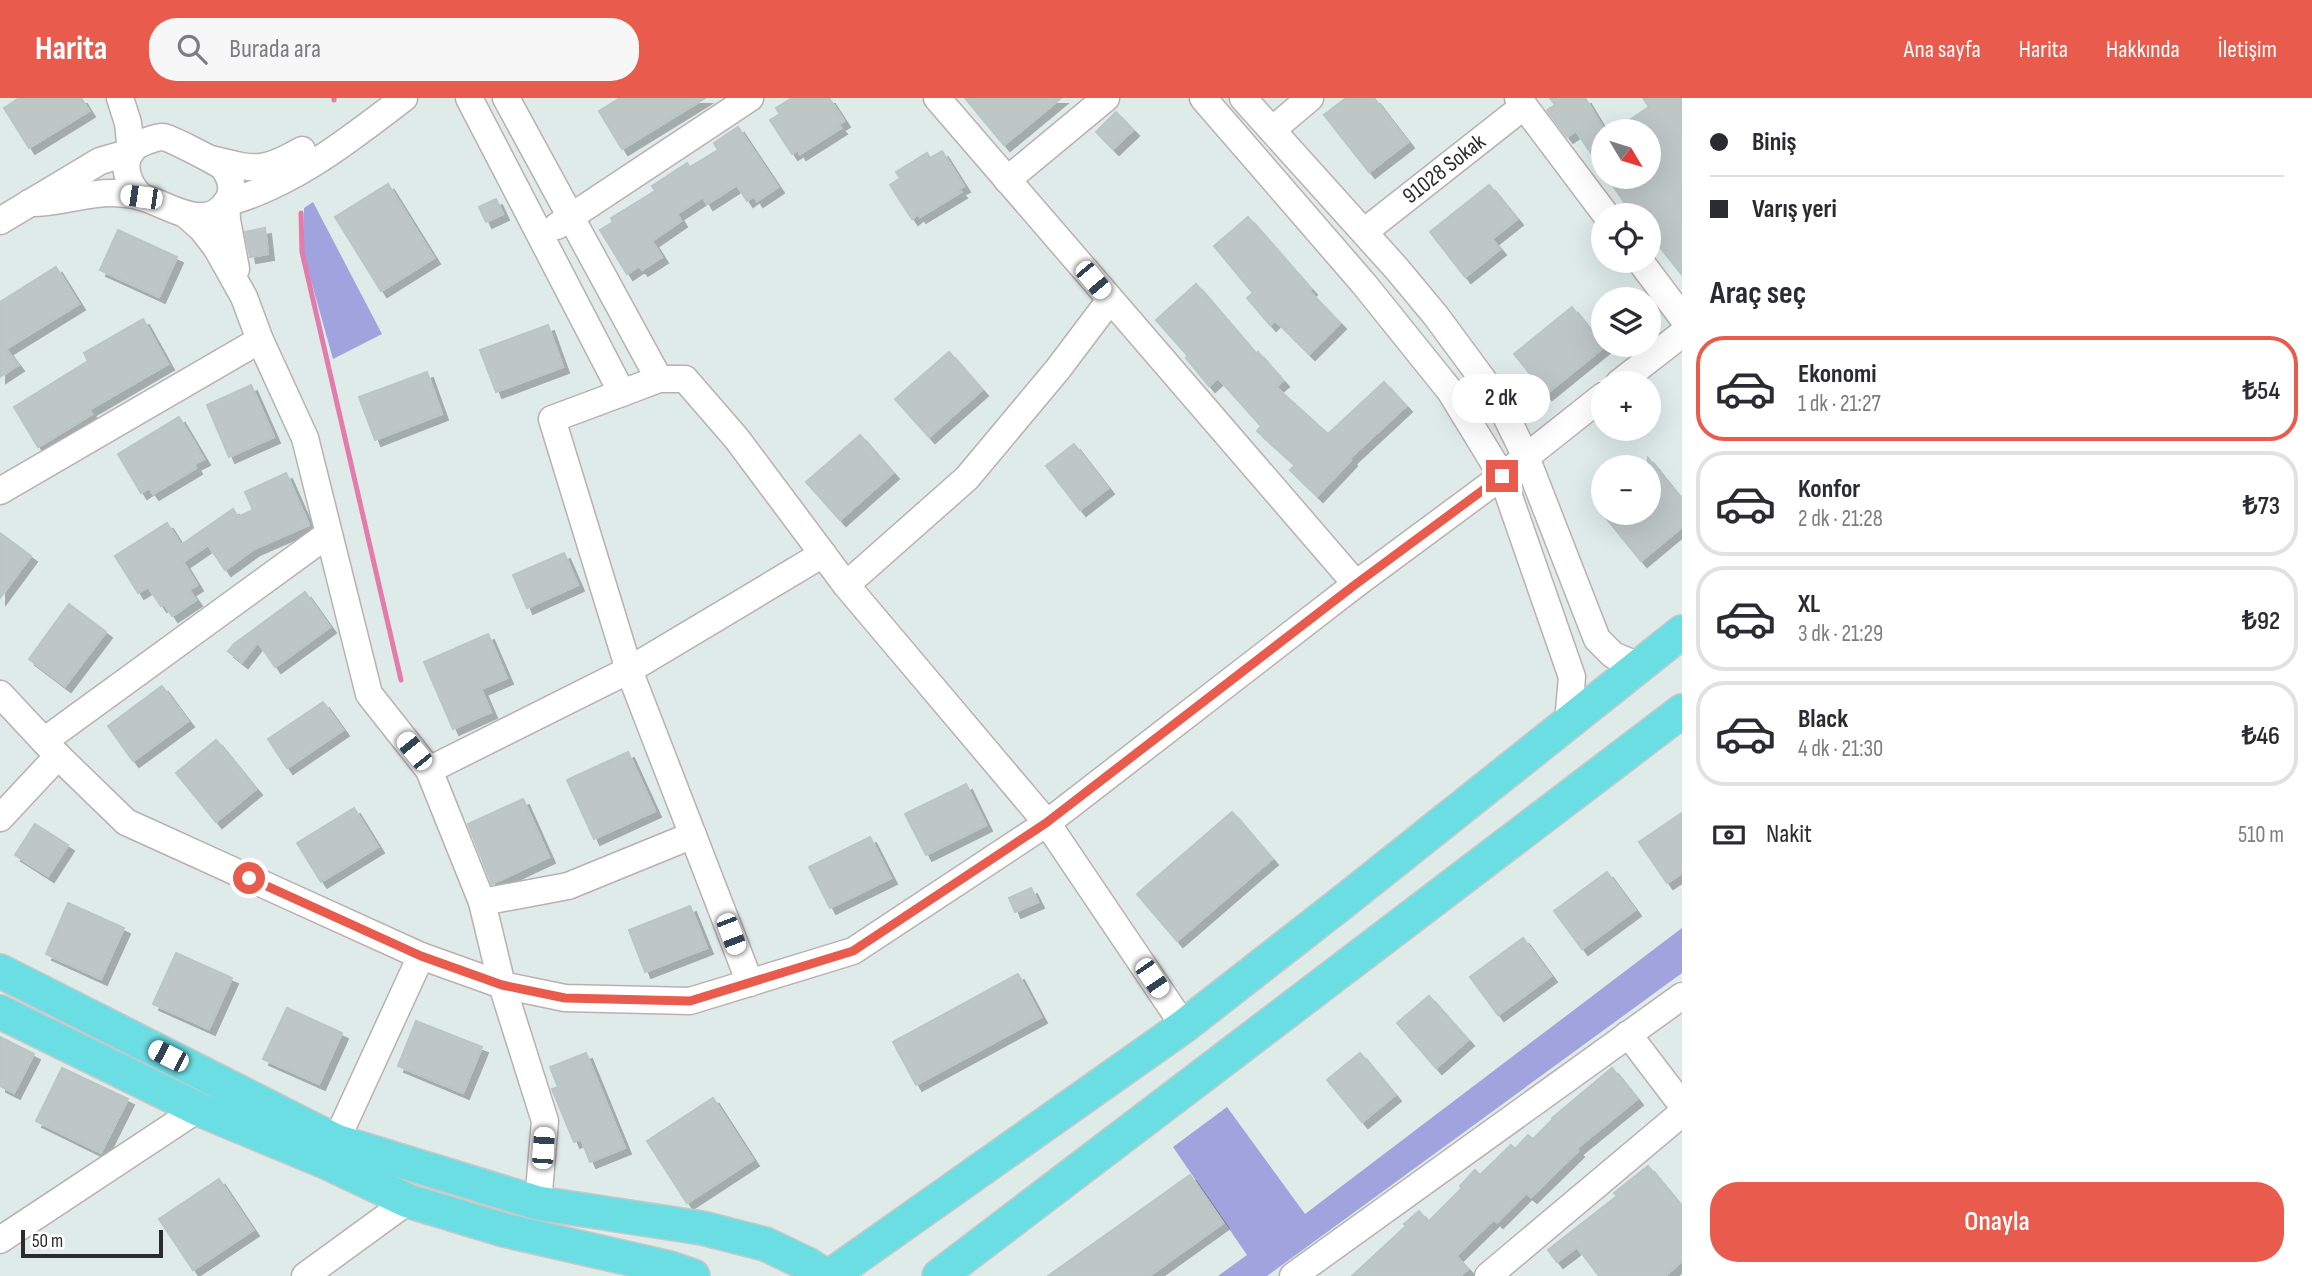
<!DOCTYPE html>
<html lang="tr">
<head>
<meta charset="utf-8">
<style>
	body { margin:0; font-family:"Sofia Sans Condensed",sans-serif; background:#f7f7f7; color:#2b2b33; height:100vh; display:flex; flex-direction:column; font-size:26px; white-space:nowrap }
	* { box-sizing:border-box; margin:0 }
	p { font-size:23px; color:#7c7c81 }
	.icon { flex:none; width:38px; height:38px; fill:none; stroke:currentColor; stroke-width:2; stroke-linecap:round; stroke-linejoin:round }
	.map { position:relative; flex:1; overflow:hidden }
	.details { display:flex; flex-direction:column; background:#fff; width:630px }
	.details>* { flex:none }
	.guide { display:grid; align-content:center; height:154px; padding:0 28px; background:#fff }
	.needle { width:46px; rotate:128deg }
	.fabs { position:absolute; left:1591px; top:21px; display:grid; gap:14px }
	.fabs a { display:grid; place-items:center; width:70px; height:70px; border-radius:50%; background:#fff; box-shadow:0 7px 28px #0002; font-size:35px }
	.scale { position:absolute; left:21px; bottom:18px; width:142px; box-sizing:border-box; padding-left:7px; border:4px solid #2b2b2b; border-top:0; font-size:19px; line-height:24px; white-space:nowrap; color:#2b2b2b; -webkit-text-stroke:5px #fff; paint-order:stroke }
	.end { position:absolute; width:32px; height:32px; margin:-16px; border:9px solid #e95c4d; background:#fff; box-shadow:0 0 0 4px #fff }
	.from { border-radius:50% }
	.bubble { position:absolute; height:49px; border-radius:24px; background:#fff; box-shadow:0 7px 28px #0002; font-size:23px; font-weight:600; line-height:49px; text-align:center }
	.car { position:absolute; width:21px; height:42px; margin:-21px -10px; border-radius:9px; box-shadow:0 0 5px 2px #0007; background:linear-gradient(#fff 24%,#345 0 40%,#fff 0 76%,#345 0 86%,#fff 0) }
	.guide b { display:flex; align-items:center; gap:24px; height:66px; font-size:26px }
	.guide b+b { border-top:2px solid #e1e1e2 }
	.guide i { width:18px; height:18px; background:#2b2b33 }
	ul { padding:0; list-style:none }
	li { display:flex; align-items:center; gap:21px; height:105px; margin:0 14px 10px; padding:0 14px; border:4px solid #e1e1e2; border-radius:28px }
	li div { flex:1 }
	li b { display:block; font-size:26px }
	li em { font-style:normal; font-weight:600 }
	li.on { border-color:#e95c4d }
	li>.icon { width:63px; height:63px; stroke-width:1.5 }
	h2 { padding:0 28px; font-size:32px; line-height:84px }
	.pay { display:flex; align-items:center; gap:18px; height:77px; padding:0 28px; font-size:26px }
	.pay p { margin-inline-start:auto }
	.primary-button { display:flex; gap:14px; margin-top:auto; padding:14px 28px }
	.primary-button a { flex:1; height:80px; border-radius:28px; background:#e95c4d; color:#fff; font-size:28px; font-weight:600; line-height:80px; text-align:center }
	header { display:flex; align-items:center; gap:42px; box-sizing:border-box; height:98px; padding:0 35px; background:#e95c4d; color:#fff }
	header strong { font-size:33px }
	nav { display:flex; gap:38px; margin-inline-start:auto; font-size:24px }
	.search { width:490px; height:63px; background:#f7f7f7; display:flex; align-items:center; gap:18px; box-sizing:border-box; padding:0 24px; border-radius:28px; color:#7c7c81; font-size:26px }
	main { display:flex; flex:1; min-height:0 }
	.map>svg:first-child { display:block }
	.green { fill:#a0a3dd }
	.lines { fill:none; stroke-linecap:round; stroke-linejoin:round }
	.stream { stroke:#e37bab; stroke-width:5 }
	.building { fill:#bdc7c6; stroke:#b8c6c5; stroke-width:2; filter:url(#shadow) }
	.minor-casing { stroke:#bab0af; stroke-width:29 }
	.major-casing { stroke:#c8c8c8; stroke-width:36 }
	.minor { stroke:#fff; stroke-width:26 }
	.major { stroke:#6bdee4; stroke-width:33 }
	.route { stroke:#e95c4d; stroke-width:9 }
	.labels { text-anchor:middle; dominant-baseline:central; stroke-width:7; stroke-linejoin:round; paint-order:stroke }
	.street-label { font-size:23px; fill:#2b2b2b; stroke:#fff }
</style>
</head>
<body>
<header>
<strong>Harita</strong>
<div class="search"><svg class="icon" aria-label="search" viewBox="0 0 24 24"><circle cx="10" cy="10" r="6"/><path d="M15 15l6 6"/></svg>Burada ara</div>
<nav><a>Ana sayfa</a><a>Harita</a><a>Hakkında</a><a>İletişim</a></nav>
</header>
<main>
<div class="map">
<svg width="1682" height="1178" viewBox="0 0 1682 1178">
	<defs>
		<filter id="shadow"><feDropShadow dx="6" dy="6" stdDeviation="0" flood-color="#0004"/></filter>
	</defs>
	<rect width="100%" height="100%" fill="#deebe9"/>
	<g class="green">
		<polygon points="313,104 382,236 333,261 303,154 304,110"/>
		<polygon points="1682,830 1682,875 1267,1178 1218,1178 1247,1157 1173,1049 1227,1009 1305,1116"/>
	</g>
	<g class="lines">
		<g class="stream">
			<polyline points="334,2 334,0"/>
			<polyline points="301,115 302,154 401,582"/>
		</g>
	</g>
	<g class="building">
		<polygon points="19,0 81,0 89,13 29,50 4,10"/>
		<polygon points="620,0 705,0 622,51 599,13"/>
		<polygon points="792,0 829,0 844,23 838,27 841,30 800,56 798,52 792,56 770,22 780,16 776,10"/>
		<polygon points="965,0 1061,0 1004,47"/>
		<polygon points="1346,0 1374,0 1408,44 1369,74 1324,17"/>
		<polygon points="1550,0 1585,0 1603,30 1603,73 1576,33 1567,39 1547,12 1555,7"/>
		<polygon points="1643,0 1682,0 1682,177 1648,134 1648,117 1633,117 1607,79 1648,79 1648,33 1613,33 1649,9"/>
		<polygon points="1116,14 1133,32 1113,51 1096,34"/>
		<polygon points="738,29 778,89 757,103 754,98 747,103 737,87 707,106 703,99 677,116 681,123 652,143 662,159 642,172 639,168 627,176 600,132 613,124 611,120 655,93 652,88 687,65 690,69 718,52 714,45"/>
		<polygon points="942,53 964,88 958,91 961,94 920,119 918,116 912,121 890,87 900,80 896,74 927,55 930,60"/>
		<polygon points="388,86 434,160 381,193 335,119"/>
		<polygon points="1489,87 1517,121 1492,141 1500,151 1465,179 1430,134"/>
		<polygon points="496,101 503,116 486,124 479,109"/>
		<polygon points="1248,119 1311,191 1309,193 1340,225 1309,256 1275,222 1270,227 1247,200 1253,195 1214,148"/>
		<polygon points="265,130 268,156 250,159 245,134"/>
		<polygon points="118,132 177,159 159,199 100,172"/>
		<polygon points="56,169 79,206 6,251 18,267 0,279 0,204"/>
		<polygon points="1196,186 1256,256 1258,254 1283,283 1276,289 1328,336 1384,284 1406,308 1350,360 1351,362 1317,398 1290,372 1295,367 1257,333 1261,328 1218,280 1209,288 1186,260 1188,258 1156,222"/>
		<polygon points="1572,209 1604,249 1546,296 1514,256"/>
		<polygon points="143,221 168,266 89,312 92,316 38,349 14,309 88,263 84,255"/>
		<polygon points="548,227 563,269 496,294 480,252"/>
		<polygon points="949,254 982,292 929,339 895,301"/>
		<polygon points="427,274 442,316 375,342 359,299"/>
		<polygon points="251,287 274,339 229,359 207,307"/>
		<polygon points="179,319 204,361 194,366 196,370 153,396 149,390 141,395 118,356"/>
		<polygon points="860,337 893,375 840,422 806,384"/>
		<polygon points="1074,346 1108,390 1080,412 1046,368"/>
		<polygon points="1648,360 1682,402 1682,429 1641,463 1602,415 1648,415"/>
		<polygon points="286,375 309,427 254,451 225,472 208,447 183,464 197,487 189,492 196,502 172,518 164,506 161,508 148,489 138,495 115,458 167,425 181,447 233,411 238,419 253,412 245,394"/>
		<polygon points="0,435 31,458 0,500"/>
		<polygon points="564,455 578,487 527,510 513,477"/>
		<polygon points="305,494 330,529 275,569 258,544 242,564 228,553 234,546"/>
		<polygon points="69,506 106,534 65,588 29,561"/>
		<polygon points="488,536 507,580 481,591 491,614 453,631 424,564"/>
		<polygon points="162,588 188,623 133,663 108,628"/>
		<polygon points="323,604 343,632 287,670 268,641"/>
		<polygon points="216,642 256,691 216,724 176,675"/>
		<polygon points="628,654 655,713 594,741 567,682"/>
		<polygon points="966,686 986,727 926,757 905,716"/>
		<polygon points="523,701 549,759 492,786 468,726"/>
		<polygon points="354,710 378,749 321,784 297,745"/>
		<polygon points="1232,714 1272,761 1177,843 1137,796"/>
		<polygon points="1682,715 1682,775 1667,785 1639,744"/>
		<polygon points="35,726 68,747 48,778 15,757"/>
		<polygon points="870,739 891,780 830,810 809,769"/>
		<polygon points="1607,774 1635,812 1582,851 1554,813"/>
		<polygon points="1031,790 1038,804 1015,814 1009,800"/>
		<polygon points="68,805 124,830 101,881 46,856"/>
		<polygon points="690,808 707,850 645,874 629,832"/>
		<polygon points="1523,840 1551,878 1498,917 1470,879"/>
		<polygon points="176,855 232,880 209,931 153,906"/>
		<polygon points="1018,876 1041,919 916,987 893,944"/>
		<polygon points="1429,898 1468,942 1436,970 1397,925"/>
		<polygon points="287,910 342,935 319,986 263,961"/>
		<polygon points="416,923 482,949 463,995 398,968"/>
		<polygon points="0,939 34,956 14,995 0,988"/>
		<polygon points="586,955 625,1050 590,1064 581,1041 574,1044 552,991 558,989 550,969"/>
		<polygon points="1360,955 1395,997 1362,1024 1327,982"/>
		<polygon points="62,970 128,1001 101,1055 36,1023"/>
		<polygon points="1612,970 1637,1001 1576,1051 1578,1053 1531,1099 1526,1095 1497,1124 1494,1121 1456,1158 1468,1171 1460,1178 1352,1178 1406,1128 1404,1126 1419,1113 1428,1124 1462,1090 1460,1088 1475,1072 1480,1077 1511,1047 1515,1051 1528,1037 1533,1041 1553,1021 1552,1020"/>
		<polygon points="713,1000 753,1062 687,1105 647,1043"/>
		<polygon points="1648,1068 1682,1109 1682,1163 1665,1178 1599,1178 1577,1149 1557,1164 1548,1152 1617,1098 1614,1095"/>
		<polygon points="1190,1077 1223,1125 1149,1178 1048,1178"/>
		<polygon points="219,1081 253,1132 193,1172 159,1121"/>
	</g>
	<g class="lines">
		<defs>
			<g id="minor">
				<polyline points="469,0 622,295 659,281 685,281 737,341 846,487 1047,725 1184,928"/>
				<polyline points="506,0 659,281"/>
				<polyline points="937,0 1356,486"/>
				<polyline points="1203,0 1364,186 1450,293 1502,378 1572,579 1568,624"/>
				<polyline points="1243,0 1397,171 1436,218 1498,302 1526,359 1597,541 1613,557 1639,568"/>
				<polyline points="1518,0 1606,117"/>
				<polyline points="1272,32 1310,0"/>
				<path d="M211 61C255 72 262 75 302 52"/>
				<polyline points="1007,82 1106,0"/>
				<path d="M29 105C58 106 85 94 114 95 123 96 133 96 141 99 168 106 207 137 228 102 235 90 230 78 222 68 212 62 173 41 163 39 159 39 152 41 147 43 118 52 123 81 141 99"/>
				<polyline points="185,116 202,131 216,149 244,199 260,242 305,340 369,596 429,672 482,804 502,887 545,1023 538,1105"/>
				<polyline points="0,123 100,63 131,54 128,25 120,0"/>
				<polyline points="557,128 750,0"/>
				<path id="s1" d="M1364 134 1524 8"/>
				<polyline points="1640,163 1682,219"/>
				<path d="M236 171 227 122 226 105C293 87 349 42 404 0"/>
				<polyline points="1619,285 1682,236"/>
				<polyline points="622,295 552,321 629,572 823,456"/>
				<polyline points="0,393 260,242"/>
				<polyline points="846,487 967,380 1058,271 1110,202"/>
				<polyline points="0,596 44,643"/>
				<polyline points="58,658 126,724 421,858 336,1043"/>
				<polyline points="429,672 629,572 750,885"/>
				<polyline points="0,720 58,658 44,643 327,437"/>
				<polyline points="482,804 568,788 693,737"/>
				<polyline points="421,858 502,887 565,900 690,903 853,853 1047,725 1356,486 1502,378 1603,298"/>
				<polyline points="1628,936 1682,1007"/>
				<polyline points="0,1142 198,1011"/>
				<polyline points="305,1178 408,1103"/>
				<polyline points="1293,1178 1682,898"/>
				<polyline points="1488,1178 1682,1015"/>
			</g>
			<g id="major">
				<polyline points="0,873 336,1043 538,1105 702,1130 765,1146 809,1167 826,1178"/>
				<polyline points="0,914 198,1011 328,1065 408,1103 504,1132 670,1170 693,1178"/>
				<polyline points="830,1178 1184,928 1343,804 1682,534"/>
				<polyline points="939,1178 1682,613"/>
			</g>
		</defs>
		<use href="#minor" class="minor-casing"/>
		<use href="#major" class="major-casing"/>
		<use href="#minor" class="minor"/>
		<use href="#major" class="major"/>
	</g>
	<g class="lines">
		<polyline class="route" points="249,780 421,858 502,887 565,900 690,903 853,853 1046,725 1356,486 1502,378"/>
	</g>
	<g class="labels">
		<g class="street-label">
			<text stroke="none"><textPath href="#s1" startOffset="102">91028 Sokak</textPath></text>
		</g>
	</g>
</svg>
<div class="fabs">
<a><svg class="needle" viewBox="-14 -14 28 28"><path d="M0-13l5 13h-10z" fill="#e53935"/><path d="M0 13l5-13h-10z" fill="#7c7c81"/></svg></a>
<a><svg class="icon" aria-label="locate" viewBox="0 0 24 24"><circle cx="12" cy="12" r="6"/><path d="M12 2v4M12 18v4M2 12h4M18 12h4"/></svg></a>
<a><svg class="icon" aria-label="layers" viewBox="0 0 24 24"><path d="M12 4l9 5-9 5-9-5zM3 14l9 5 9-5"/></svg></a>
<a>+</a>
<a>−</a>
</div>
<div class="scale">50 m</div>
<i class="end from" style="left:249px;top:780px"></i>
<i class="end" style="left:1502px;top:378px"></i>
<div class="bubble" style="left:1452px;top:276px;width:98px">2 dk</div>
<i class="car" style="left:141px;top:99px;rotate:278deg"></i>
<i class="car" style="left:1093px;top:182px;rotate:140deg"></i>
<i class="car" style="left:414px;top:653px;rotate:321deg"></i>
<i class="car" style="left:731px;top:836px;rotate:159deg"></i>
<i class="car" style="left:1152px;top:880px;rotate:146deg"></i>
<i class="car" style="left:168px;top:958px;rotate:297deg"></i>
<i class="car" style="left:543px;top:1050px;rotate:4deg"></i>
</div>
<section class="details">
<div class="guide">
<b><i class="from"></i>Biniş</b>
<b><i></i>Varış yeri</b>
</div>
<h2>Araç seç</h2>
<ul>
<li class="on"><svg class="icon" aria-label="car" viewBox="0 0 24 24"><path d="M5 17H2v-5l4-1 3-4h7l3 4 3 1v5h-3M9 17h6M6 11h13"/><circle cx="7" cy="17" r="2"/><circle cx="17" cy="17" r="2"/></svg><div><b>Ekonomi</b><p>1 dk · 21:27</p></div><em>₺54</em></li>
<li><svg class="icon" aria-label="car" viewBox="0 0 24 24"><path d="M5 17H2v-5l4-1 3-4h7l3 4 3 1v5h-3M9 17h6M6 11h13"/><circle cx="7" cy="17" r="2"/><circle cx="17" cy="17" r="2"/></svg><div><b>Konfor</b><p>2 dk · 21:28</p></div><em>₺73</em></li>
<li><svg class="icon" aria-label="car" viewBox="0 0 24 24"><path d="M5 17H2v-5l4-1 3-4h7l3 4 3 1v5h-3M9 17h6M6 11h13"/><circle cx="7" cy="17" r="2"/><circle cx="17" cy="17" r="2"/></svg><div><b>XL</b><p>3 dk · 21:29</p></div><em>₺92</em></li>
<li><svg class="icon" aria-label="car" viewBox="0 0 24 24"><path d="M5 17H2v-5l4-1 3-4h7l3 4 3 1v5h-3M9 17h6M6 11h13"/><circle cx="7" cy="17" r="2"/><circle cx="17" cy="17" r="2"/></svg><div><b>Black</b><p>4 dk · 21:30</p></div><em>₺46</em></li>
</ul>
<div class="pay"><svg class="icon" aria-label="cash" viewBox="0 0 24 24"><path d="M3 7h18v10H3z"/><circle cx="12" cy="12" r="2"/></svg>Nakit<p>510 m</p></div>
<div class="primary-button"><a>Onayla</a></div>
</section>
</main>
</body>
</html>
